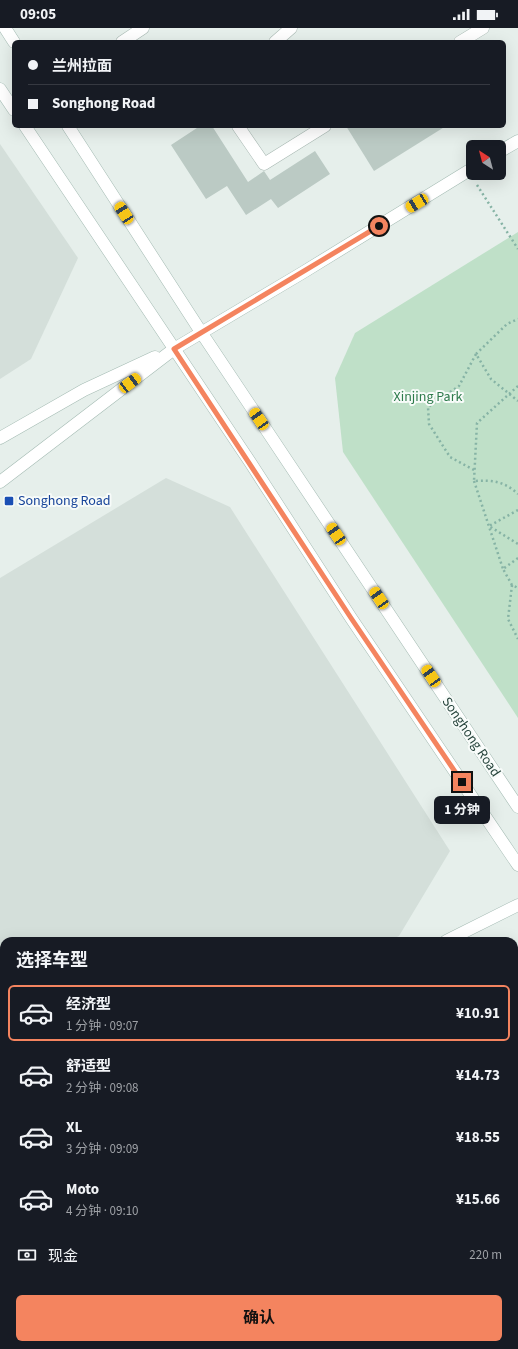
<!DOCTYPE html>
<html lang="zh">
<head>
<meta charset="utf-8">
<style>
	body { margin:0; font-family:"Source Sans 3","Noto Sans SC",sans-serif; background:#20242c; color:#f1f3f6; height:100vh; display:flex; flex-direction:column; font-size:15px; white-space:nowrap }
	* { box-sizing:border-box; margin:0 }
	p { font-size:13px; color:#9ea1a6 }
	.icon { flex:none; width:22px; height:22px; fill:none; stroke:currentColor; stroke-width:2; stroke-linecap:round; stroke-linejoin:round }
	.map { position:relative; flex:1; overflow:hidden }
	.panel { position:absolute; left:0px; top:909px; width:518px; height:412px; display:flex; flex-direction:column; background:#171b24; border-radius:12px 12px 0 0; box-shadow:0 4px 16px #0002 }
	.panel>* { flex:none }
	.banner { position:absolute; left:12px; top:12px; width:494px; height:88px; border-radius:6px; box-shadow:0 4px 16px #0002; display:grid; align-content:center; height:88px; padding:0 16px; background:#171b24 }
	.needle { width:26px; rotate:324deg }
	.controls { position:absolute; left:466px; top:112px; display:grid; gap:8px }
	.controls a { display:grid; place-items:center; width:40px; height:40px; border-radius:6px; background:#171b24; box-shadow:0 4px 16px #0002; font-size:20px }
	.end { position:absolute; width:18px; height:18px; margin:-9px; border:5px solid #f4845f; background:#111; box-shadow:0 0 0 2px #111 }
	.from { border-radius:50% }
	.bubble { position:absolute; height:28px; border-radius:6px; background:#171b24; box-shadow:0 4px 16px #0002; font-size:13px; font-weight:700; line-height:28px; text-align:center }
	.car { position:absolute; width:12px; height:24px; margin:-12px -6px; border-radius:5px; box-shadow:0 0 3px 1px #0007; background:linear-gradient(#f5c518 24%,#345 0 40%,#f5c518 0 76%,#345 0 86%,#f5c518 0) }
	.banner b { display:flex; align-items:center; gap:14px; height:38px; font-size:15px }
	.banner b+b { border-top:1px solid #363941 }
	.banner i { width:10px; height:10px; background:#f1f3f6 }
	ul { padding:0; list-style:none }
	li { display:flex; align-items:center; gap:12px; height:56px; margin:0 8px 6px; padding:0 8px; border:2px solid transparent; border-radius:6px }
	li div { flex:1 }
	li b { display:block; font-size:15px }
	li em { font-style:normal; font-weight:700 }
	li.on { border-color:#f4845f }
	li>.icon { width:36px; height:36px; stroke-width:1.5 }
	h2 { padding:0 16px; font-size:18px; line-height:48px }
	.pay { display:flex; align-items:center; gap:10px; height:44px; padding:0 16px; font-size:15px }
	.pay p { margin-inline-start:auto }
	.cta { display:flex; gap:8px; margin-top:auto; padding:8px 16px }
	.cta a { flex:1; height:46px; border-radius:6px; background:#f4845f; color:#111; font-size:16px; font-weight:700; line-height:46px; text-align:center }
	.status { display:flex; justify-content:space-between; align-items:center; height:28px; padding:0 20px; background:#171b24; direction:ltr }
	.status svg { height:11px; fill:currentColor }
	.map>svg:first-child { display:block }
	.built { fill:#d4dfda }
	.green { fill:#bfe0c8 }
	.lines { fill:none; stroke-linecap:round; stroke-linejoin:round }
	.river { stroke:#8ec9d4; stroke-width:42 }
	.building { fill:#bbcac4 }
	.lane-casing { stroke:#a8b8b2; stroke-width:13 }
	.secondary-casing { stroke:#a4bbb3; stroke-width:13 }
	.path { stroke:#86b3a5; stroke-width:2.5; stroke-dasharray:2 3; stroke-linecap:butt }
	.lane { stroke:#fff; stroke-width:12 }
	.secondary { stroke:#fff; stroke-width:12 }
	.route { stroke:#f4845f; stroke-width:5 }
	.transit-dot { fill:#1a4fb4; stroke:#f7fbf9; stroke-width:1.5 }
	.labels { text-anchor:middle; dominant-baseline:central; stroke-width:4; stroke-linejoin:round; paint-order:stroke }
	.park-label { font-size:14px; fill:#2d7a4b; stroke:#f7fbf9 }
	.transit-label { font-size:14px; fill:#164399; stroke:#f7fbf9; text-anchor:start }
	.street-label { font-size:14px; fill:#24423a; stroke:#f7fbf9 }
</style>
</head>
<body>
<div class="status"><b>09:05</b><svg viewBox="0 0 49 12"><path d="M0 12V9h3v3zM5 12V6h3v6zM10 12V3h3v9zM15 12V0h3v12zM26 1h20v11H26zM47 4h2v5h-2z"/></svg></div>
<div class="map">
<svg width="518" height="1321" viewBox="0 0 518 1321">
	<rect width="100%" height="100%" fill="#e6efeb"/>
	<g class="built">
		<polygon points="0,116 78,230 31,331 0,351"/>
		<polygon points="166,450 230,479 450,823 399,908 388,913 4,913 4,1096 0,1098 0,550"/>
		<polygon points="518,1010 518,1321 326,1321 324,1317 514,1317 514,1012"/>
	</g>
	<polygon class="green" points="518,204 518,690 343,424 335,350 355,305"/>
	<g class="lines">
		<g class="river">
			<polyline points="514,950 518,948"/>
			<polyline points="0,1205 4,1203"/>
		</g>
	</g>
	<g class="building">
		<polygon points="200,98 212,98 248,154 264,143 270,152 315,123 330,146 278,180 271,171 246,187 227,158 206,171 171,117"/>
		<polygon points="346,98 446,98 374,143"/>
	</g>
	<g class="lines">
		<defs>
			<g id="lane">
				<polyline points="122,14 143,0"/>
				<polyline points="275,14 291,0"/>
				<polyline points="460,14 483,0"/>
				<polyline points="238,98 264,136 325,98"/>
			</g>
			<g id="secondary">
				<polyline points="5,0 14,14"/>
				<polyline points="0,61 14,82"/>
				<polyline points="25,98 250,434 351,590 518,837"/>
				<polyline points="68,98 201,304 518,779"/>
				<polyline points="499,124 518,113"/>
				<polyline points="0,410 84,362 155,329"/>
				<polyline points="0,454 174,321 302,245 473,140"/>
				<polyline points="446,913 518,877"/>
				<polyline points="0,1129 4,1127"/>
			</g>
		</defs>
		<use href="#lane" class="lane-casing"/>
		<use href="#secondary" class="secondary-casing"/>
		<g class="path">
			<polyline points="477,157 518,221"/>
			<polyline points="476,326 507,296 518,291"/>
			<path d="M518 358 477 395 474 453C492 452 504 453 518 466"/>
			<polyline points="474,442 450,429 429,396 428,379 459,358 476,326 491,351 518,373"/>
			<polyline points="474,453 503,541"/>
			<polyline points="518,482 489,498 518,516"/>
			<polyline points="518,530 503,541 512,557 518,560"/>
			<polyline points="512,557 508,591 518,611"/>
		</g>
		<use href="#lane" class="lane"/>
		<use href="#secondary" class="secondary"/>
	</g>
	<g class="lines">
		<polyline class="route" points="379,198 174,321 351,590 462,754"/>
	</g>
	<rect class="transit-dot" x="4" y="468" width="10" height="10" rx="2"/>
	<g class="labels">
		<g class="park-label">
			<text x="428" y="369">Xinjing Park</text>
		</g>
		<g class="transit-label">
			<text x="18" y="473">Songhong Road</text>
		</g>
		<g class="street-label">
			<text transform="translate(471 709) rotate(56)">Songhong Road</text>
		</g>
	</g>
</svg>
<div class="controls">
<a><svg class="needle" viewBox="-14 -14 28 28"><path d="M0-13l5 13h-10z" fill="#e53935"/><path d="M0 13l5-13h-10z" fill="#9ea1a6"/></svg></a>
</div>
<i class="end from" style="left:379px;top:198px"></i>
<i class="end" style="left:462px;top:754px"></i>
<div class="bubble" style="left:434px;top:768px;width:56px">1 分钟</div>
<i class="car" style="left:417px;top:175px;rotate:239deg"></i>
<i class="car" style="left:124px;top:185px;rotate:327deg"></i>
<i class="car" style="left:130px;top:355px;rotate:53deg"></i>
<i class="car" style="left:259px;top:391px;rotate:326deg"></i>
<i class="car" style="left:336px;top:506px;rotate:326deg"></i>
<i class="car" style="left:379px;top:570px;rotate:326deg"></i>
<i class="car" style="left:431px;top:648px;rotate:326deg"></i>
<div class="banner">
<b><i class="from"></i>兰州拉面</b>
<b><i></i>Songhong Road</b>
</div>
<section class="panel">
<h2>选择车型</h2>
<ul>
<li class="on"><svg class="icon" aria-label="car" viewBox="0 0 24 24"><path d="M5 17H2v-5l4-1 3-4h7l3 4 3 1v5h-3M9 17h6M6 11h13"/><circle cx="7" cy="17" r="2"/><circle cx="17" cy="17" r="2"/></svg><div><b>经济型</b><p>1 分钟 · 09:07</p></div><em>¥10.91</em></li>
<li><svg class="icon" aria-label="car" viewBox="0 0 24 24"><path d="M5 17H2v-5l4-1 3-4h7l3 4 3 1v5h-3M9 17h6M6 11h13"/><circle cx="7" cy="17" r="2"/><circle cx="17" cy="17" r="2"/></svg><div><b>舒适型</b><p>2 分钟 · 09:08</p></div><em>¥14.73</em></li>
<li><svg class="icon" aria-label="car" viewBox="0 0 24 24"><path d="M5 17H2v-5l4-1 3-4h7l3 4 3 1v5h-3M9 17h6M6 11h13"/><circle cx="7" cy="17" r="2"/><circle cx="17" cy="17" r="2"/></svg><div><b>XL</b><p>3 分钟 · 09:09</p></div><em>¥18.55</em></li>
<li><svg class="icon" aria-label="car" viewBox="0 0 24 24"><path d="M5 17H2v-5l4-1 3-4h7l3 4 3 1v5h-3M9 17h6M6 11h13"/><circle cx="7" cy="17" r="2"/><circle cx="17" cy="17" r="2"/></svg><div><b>Moto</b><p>4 分钟 · 09:10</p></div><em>¥15.66</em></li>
</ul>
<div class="pay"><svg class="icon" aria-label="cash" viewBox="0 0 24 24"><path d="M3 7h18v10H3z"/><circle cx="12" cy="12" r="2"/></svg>现金<p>220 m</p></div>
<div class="cta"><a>确认</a></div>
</section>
</div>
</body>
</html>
